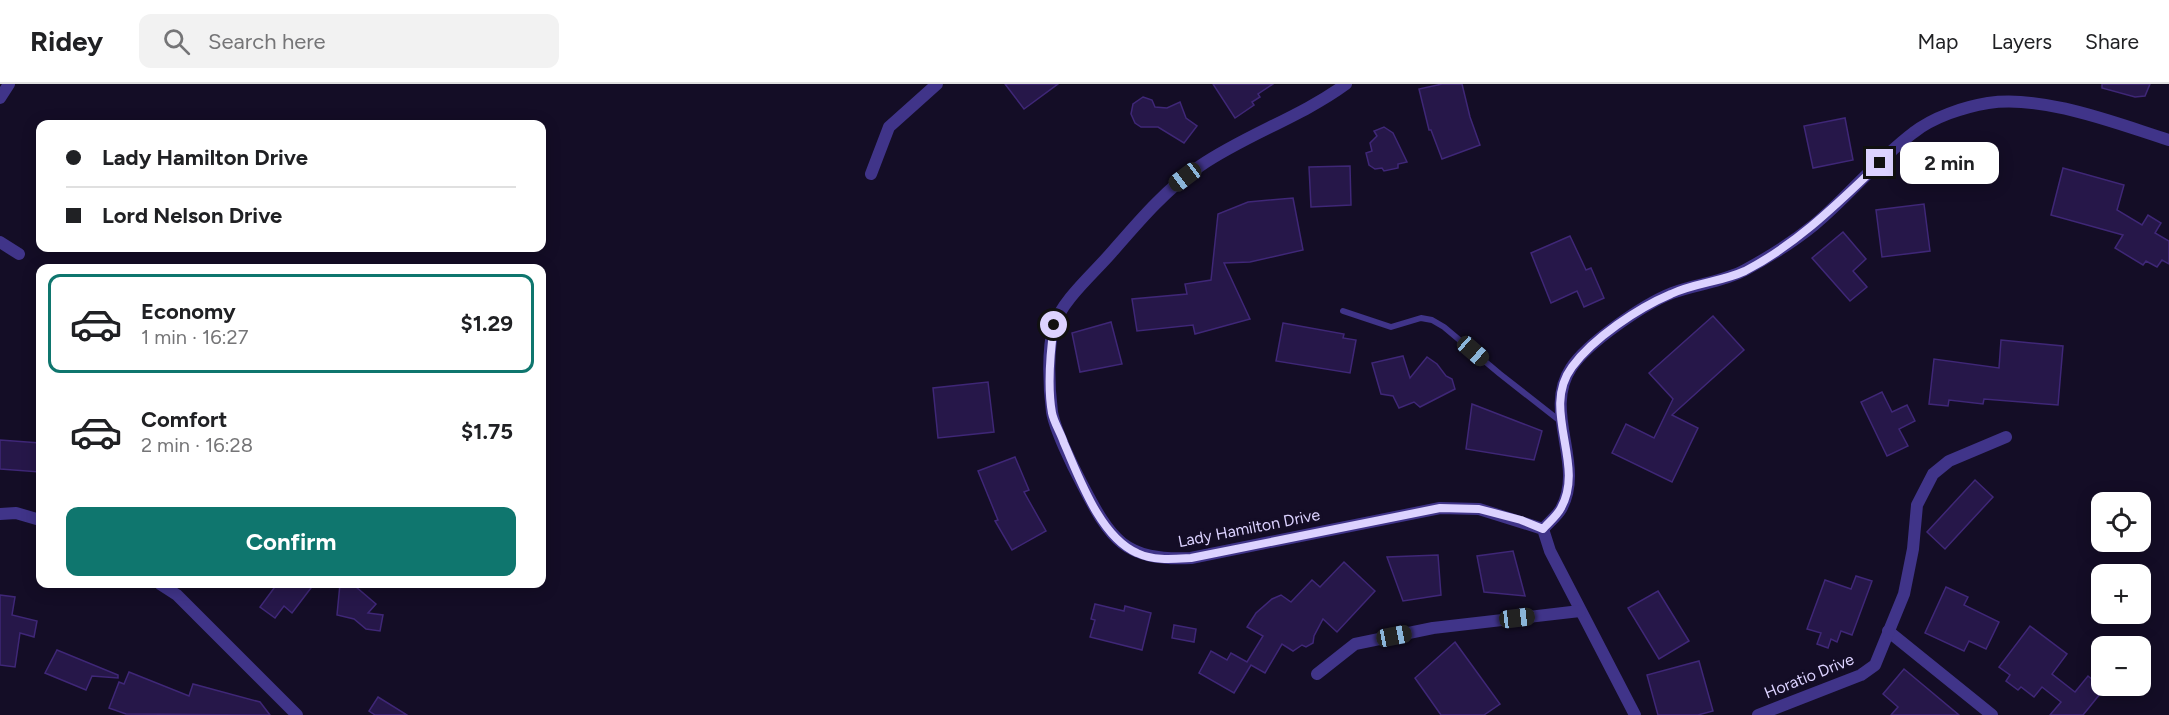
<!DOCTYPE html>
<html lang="en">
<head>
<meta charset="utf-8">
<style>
	body { margin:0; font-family:Figtree,sans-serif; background:#f2f2f2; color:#202124; height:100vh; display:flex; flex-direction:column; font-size:22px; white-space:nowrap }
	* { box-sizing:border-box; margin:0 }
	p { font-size:20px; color:#757577 }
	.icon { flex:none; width:33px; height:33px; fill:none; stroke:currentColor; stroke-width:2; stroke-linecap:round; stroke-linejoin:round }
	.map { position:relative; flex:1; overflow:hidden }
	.drawer { position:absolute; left:36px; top:180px; width:510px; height:324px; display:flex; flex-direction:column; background:#fff; border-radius:12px; box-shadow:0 3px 15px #0003 }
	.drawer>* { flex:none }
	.banner { position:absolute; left:36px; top:36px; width:510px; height:132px; border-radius:12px; box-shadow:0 3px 15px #0003; display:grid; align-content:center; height:132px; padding:0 30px; background:#fff }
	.buttons { position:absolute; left:2091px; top:408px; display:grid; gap:12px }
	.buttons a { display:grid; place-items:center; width:60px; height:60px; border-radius:12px; background:#fff; box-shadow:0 3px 15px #0003; font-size:30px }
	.end { position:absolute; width:27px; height:27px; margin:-14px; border:8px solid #dcd2ff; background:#111; box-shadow:0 0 0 3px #111 }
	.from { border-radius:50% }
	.bubble { position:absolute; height:42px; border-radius:12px; background:#fff; box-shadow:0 3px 15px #0003; font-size:20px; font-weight:700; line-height:42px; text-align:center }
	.car { position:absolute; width:18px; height:36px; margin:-18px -9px; border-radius:8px; box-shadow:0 0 4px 2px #0007; background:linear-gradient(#222 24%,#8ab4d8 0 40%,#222 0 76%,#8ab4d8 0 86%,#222 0) }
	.banner b { display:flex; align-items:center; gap:21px; height:57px; font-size:22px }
	.banner b+b { border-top:2px solid #e0e0e0 }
	.banner i { width:15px; height:15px; background:#202124 }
	ul { padding:10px 0 0; list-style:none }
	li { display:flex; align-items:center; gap:18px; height:99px; margin:0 12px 9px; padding:0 18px; border:3px solid transparent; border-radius:12px }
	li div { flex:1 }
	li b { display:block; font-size:22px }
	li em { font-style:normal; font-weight:700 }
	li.current { border-color:#0f766e }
	li>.icon { width:54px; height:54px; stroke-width:1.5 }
	.action { display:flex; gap:12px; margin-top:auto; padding:12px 30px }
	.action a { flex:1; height:69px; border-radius:12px; background:#0f766e; color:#fff; font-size:24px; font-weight:700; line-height:69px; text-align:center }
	header { display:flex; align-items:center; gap:36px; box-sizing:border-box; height:84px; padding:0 30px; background:#fff; border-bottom:2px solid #e0e0e0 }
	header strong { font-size:28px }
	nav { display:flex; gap:33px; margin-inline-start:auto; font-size:21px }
	.search { width:420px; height:54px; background:#f2f2f2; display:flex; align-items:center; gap:15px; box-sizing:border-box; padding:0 21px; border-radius:12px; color:#757577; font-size:22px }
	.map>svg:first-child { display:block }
	.building { fill:#261749; stroke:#3f2777; stroke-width:1.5 }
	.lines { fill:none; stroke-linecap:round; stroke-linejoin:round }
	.lane { stroke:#403489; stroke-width:6 }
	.street { stroke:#403489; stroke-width:12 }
	.route { stroke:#dcd2ff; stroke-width:8 }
	.labels { text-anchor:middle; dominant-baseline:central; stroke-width:6; stroke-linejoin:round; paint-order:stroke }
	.street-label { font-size:16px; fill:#dcd2ff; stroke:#140d26 }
</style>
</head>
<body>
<header>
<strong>Ridey</strong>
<div class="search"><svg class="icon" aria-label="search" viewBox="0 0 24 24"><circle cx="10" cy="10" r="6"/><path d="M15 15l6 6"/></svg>Search here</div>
<nav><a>Map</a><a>Layers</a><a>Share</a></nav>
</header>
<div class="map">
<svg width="2169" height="631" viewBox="0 0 2169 631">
	<rect width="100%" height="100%" fill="#140d26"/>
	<g class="building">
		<polygon points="1005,0 1058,0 1024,25"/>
		<polygon points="1213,0 1273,0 1258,10 1260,13 1252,18 1254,21 1235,34"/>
		<polygon points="1442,0 1462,0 1470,33 1480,61 1442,75 1431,46 1429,46 1419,5"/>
		<polygon points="2102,0 2150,0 2145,12 2135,13 2102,4"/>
		<polygon points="1143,13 1152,16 1155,23 1167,24 1180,18 1186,34 1197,42 1184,59 1158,43 1141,43 1135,39 1131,30 1133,20"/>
		<polygon points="1845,34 1853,76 1813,84 1804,42"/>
		<polygon points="1384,43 1393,49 1407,78 1398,80 1398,84 1384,87 1382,84 1375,85 1369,81 1366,69 1372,67 1370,59 1377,52 1374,47"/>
		<polygon points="1350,82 1351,121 1311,123 1309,83"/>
		<polygon points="2063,84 2124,101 2117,126 2142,141 2148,131 2161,139 2155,149 2169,157 2169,180 2162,176 2157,183 2146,177 2143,181 2115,164 2123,151 2051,131"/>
		<polygon points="1293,114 1303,166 1250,178 1224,179 1250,235 1195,250 1193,241 1137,247 1132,215 1187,210 1185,200 1211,196 1218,130 1248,118"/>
		<polygon points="1924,120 1930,167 1882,173 1876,126"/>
		<polygon points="1843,148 1866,175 1853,187 1867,203 1850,217 1812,174"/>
		<polygon points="1570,152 1586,186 1591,184 1604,214 1584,223 1577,207 1551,219 1531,169"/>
		<polygon points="1713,232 1744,266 1672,331 1698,344 1672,398 1612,369 1626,340 1654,354 1673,315 1649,289"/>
		<polygon points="1111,238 1122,280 1080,288 1072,249"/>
		<polygon points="1283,239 1344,250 1343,254 1356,256 1350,289 1276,277"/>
		<polygon points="2001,256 2063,262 2058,321 1984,315 1983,320 1949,316 1948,322 1929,320 1934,275 1999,284"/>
		<polygon points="1403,272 1410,294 1427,273 1437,280 1446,292 1452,295 1455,305 1420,323 1414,318 1399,324 1393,312 1381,310 1372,279"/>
		<polygon points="988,298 994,348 938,354 933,304"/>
		<polygon points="1882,308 1892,328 1907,321 1915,337 1899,345 1908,362 1887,372 1861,318"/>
		<polygon points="1472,320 1542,347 1534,376 1466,365"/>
		<polygon points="0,356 40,359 40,388 0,385"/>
		<polygon points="1015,373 1029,406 1024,408 1046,447 1012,466 995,437 998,436 978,387"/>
		<polygon points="1975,396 1993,413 1945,465 1927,448"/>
		<polygon points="1513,467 1525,512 1484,508 1477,472"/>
		<polygon points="1438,471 1441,511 1403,517 1387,473"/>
		<polygon points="1344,478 1375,507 1337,548 1323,535 1314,552 1313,559 1306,563 1302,561 1293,567 1282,560 1265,589 1251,581 1234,609 1199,589 1211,567 1227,576 1231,569 1247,578 1263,552 1247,543 1256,529 1272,515 1281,511 1291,518 1312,496 1320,503"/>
		<polygon points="1856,492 1872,497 1852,551 1841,547 1837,558 1831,555 1828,564 1817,560 1821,549 1807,545 1825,496 1851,505"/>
		<polygon points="277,500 314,500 292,529 284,522 275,534 260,523"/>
		<polygon points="340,500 356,503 376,520 368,529 383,531 380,547 366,545 354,535 337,531"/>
		<polygon points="1946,503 1968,513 1964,521 1999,538 1986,565 1969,557 1964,567 1925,549"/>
		<polygon points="1658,507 1689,557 1659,575 1628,524"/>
		<polygon points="0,511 15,513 12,531 37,537 34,553 20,549 15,583 0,581"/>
		<polygon points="1095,520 1124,527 1125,522 1151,529 1142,566 1090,553 1095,536 1091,535"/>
		<polygon points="1174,541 1196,545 1194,558 1172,554"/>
		<polygon points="2030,542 2067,570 2052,590 2075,608 2088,592 2104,605 2083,631 2050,631 2061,618 2042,603 2034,613 2021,603 2018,606 2006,597 2010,591 1999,583"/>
		<polygon points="1455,558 1500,620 1484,631 1441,631 1415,594"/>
		<polygon points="57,566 118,591 118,594 92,592 86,606 45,589"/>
		<polygon points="1699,577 1713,627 1698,631 1658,631 1647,591"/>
		<polygon points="1904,585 1959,631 1891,631 1898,623 1883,610"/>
		<polygon points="129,588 189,612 193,600 260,618 270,631 126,630 109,624 119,598 124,600"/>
		<polygon points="378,613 407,631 375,631 369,627"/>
	</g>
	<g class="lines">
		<polyline class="lane" points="1343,227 1391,243 1421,234 1432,236 1444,243 1500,290 1560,337"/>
		<g class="street">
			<path d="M1346 0C1301 33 1245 51 1200 82 1165 106 1139 137 1112 168 1095 188 1061 217 1054 242 1047 265 1049 305 1052 328 1055 346 1073 383 1082 400 1111 456 1124 477 1191 474L1440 424 1479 425 1543 445 1550 467 1635 631"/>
			<polyline points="0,14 9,0"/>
			<polyline points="871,90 889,43 937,0"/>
			<polyline points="0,158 19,170"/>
			<polyline points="0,430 16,429 40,436"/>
			<path d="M1543 445C1548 439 1557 432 1561 425 1586 381 1542 328 1571 284 1587 259 1644 220 1672 209 1696 200 1723 198 1745 186 1769 173 1793 158 1814 141 1848 113 1877 76 1913 49 1933 33 1964 23 1988 19 2045 11 2115 39 2169 56"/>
			<polyline points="160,500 177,511 297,631"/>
			<polyline points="1888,547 1992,631"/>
			<polyline points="1317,590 1355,560 1433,544 1580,527"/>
			<polyline points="1758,631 1861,591 1875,581 1904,510 1913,465 1917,421 1933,390 1949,377 2006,353"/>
		</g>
	</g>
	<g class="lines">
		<path class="route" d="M1054 241C1050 270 1047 301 1052 329 1054 339 1061 349 1064 359 1079 393 1100 453 1137 469 1154 477 1173 475 1191 474L1440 424 1479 425 1521 436 1543 445C1548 439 1557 432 1561 424 1586 380 1540 326 1572 283 1593 254 1638 224 1671 210 1694 199 1721 198 1745 187 1797 160 1838 119 1880 79"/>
	</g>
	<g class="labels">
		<g class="street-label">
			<text transform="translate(1249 444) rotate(-11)">Lady Hamilton Drive</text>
			<text transform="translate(1809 592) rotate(-22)">Horatio Drive</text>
		</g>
	</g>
</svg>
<div class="buttons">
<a><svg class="icon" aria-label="locate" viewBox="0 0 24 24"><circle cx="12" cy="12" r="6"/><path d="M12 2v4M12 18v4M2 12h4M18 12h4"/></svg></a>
<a>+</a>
<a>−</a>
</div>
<i class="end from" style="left:1054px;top:241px"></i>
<i class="end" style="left:1880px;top:79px"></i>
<div class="bubble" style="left:1900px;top:58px;width:99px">2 min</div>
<i class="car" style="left:1185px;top:93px;rotate:233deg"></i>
<i class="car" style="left:1473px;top:267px;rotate:131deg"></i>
<i class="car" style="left:1517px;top:534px;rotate:83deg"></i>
<i class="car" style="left:1394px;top:552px;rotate:79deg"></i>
<div class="banner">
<b><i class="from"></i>Lady Hamilton Drive</b>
<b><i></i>Lord Nelson Drive</b>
</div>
<section class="drawer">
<ul>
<li class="current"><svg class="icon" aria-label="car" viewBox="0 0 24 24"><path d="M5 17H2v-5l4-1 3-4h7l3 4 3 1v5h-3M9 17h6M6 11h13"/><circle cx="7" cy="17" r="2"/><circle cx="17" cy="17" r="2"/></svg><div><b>Economy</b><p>1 min · 16:27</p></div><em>$1.29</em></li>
<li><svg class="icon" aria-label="car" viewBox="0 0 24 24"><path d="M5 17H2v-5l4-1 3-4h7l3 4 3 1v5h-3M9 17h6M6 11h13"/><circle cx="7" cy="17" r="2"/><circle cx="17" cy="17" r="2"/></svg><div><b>Comfort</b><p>2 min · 16:28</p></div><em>$1.75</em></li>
</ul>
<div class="action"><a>Confirm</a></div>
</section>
</div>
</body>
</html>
